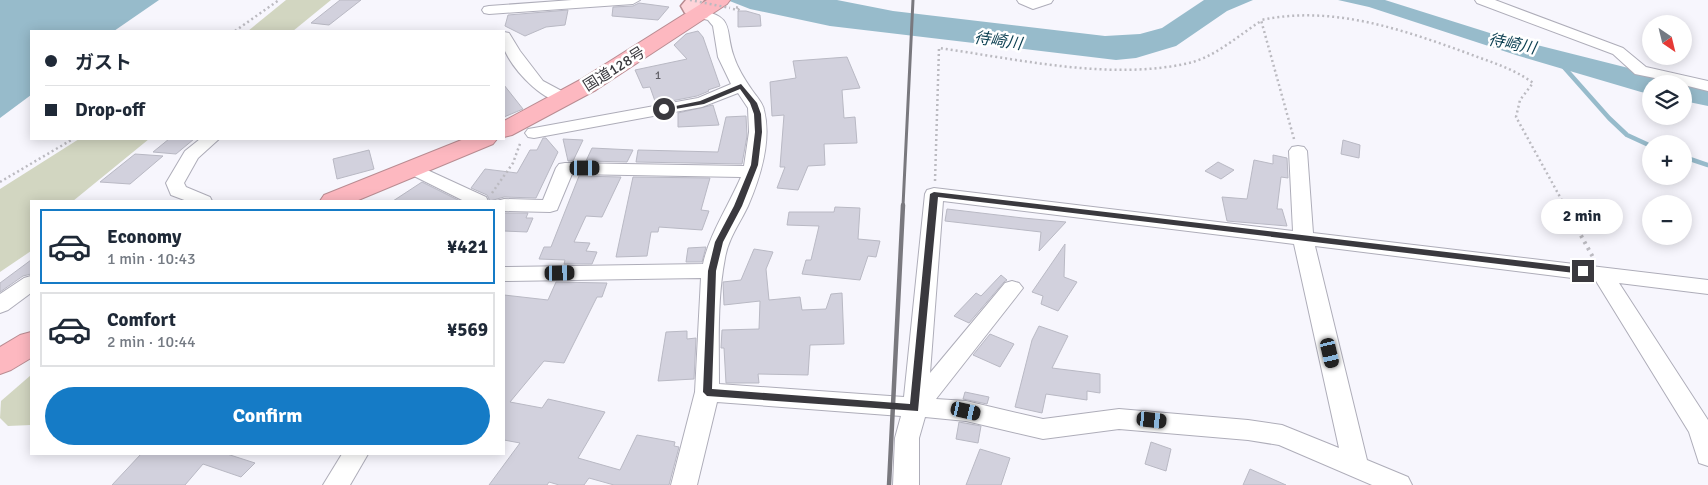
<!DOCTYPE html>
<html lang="en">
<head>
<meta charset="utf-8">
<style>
	body { margin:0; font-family:Signika,"Noto Sans JP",sans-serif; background:#f2f2f3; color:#1f2937; height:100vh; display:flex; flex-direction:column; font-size:19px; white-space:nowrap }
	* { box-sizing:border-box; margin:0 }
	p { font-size:16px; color:#747a83 }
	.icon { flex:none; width:28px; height:28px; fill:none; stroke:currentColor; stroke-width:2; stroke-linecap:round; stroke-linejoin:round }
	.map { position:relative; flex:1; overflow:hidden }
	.drawer { position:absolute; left:30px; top:200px; width:475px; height:255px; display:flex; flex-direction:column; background:#fff; border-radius:0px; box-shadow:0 2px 12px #0003 }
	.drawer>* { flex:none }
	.top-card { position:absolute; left:30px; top:30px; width:475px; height:110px; border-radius:0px; box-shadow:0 2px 12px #0003; display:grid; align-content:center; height:110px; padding:0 15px; background:#fff }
	.needle { width:32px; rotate:145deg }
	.tools { position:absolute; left:1642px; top:15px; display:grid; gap:10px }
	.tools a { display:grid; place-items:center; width:50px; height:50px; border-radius:50%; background:#fff; box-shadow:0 2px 12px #0003; font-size:25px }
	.end { position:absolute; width:22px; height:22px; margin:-11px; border:6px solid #3a393e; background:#fff; box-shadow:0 0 0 2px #fff }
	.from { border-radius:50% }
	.bubble { position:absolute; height:35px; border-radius:18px; background:#fff; box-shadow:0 2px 12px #0003; font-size:16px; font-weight:800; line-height:35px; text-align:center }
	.car { position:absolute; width:15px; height:30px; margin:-15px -8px; border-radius:6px; box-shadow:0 0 4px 1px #0007; background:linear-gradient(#222 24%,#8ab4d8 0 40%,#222 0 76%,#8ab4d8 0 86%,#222 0) }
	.top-card b { display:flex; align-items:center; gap:18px; height:48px; font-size:19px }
	.top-card b+b { border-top:1px solid #e0e1e3 }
	.top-card i { width:12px; height:12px; background:#1f2937 }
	ul { padding:9px 0 0; list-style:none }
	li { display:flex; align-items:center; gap:15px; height:75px; margin:0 10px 8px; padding:0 5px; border:2px solid #e0e1e3; border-radius:0px }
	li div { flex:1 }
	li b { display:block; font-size:19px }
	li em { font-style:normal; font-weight:800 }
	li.on { border-color:#157bc6 }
	li>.icon { width:45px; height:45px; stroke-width:1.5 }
	.cta { display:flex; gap:10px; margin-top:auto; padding:10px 15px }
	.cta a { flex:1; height:58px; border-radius:30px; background:#157bc6; color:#fff; font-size:20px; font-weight:800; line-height:58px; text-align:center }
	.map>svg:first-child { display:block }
	.green { fill:#d2d6c1 }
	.water { fill:#97bbcb }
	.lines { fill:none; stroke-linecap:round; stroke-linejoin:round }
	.stream { stroke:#97bbcb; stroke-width:4.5 }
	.building { fill:#d2d1dd; stroke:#b9b9c4 }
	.minor-casing { stroke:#aeadb9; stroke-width:2 }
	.major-casing { stroke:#b98c92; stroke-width:3 }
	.highway-casing { stroke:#b98c92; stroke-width:2 }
	.path-far1 { stroke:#bbbac0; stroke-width:2.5; stroke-dasharray:2 3; stroke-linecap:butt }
	.path { stroke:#bbbac0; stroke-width:4; stroke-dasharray:2.5 4.5; stroke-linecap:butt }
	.minor { fill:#fff; fill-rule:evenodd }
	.major { fill:#fed4d9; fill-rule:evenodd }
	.highway { fill:#fdb8c0; fill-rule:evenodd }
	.rail-far1 { stroke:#79787e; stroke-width:3 }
	.rail { stroke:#79787e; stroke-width:4.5 }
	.path-bridge { stroke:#bbbac0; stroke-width:2.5; stroke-dasharray:2 3; stroke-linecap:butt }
	.route { fill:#3a393e }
	.labels { text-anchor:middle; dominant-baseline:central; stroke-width:5; stroke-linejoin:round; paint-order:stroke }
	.far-number-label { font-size:12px; fill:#605f66 }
	.far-street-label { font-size:15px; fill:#3a393e; stroke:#fff }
	.far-water-label { font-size:16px; font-style:italic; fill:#0a3e50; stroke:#fff }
</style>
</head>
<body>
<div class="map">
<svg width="1708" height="485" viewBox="0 0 1708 485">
	<rect width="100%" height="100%" fill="#f7f6fd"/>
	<g class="green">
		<polygon points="286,0 331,0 293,31 248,31"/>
		<polygon points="79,139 149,139 73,201 31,201 31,251 0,272 0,189"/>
		<polygon points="31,375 31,425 8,426 0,418 1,401"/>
	</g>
	<g class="water">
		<polygon points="0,0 159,0 114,31 31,31 31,95 0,118"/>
		<polygon points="727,0 837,0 893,11 1105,36 1140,34 1162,28 1204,0 1253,0 1227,11 1176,46 1136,58 1116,60 830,26 750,9"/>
		<polygon points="1338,0 1385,0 1493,34 1708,88 1708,106 1684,101 1684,84 1651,84 1651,94 1641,92 1519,56 1369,7"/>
	</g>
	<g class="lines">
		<g class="stream">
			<polyline points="1562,65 1609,118 1627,135 1651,146"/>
			<polyline points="1684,157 1708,165"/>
		</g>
	</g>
	<g class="building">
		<polygon points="340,0 361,0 329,25 311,23"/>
		<polygon points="639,3 669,7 658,20 612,16 613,7 633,6"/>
		<polygon points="568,10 565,25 546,27 525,36 505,26 508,15"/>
		<polygon points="738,11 746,11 760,15 761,26 738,27"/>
		<polygon points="698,31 703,37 720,86 708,90 709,91 697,96 656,104 650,87 643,88 635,70 687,59 674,45 686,34"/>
		<polygon points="847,57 860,88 842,90 844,118 855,117 857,143 824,144 825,165 808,166 798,190 777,188 785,167 780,167 784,115 772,116 770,82 796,78 793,61"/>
		<polygon points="504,85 523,109 504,117"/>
		<polygon points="713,105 719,125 678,127 678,113"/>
		<polygon points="746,116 747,136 742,164 636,162 638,150 718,152 726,117"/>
		<polygon points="543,138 546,138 558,152 536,198 504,197 490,201 487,195 471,188 485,169 517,173 530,150 537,150"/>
		<polygon points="169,139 194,139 176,154 153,152"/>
		<polygon points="563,139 583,140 573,161 568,161"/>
		<polygon points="1343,140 1360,145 1359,158 1341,154"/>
		<polygon points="592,148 633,150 627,162 586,161"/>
		<polygon points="369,150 374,169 337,179 333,159"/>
		<polygon points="135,154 163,156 130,184 100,182"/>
		<polygon points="1273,155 1287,158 1288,178 1281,177 1277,209 1282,209 1287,226 1227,221 1222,197 1247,199 1254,160 1273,164"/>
		<polygon points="1218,162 1234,170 1221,179 1205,171"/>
		<polygon points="579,176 621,177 602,217 586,216 574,242 590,243 586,251 597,252 592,264 564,264 565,260 539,259 544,247 551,247"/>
		<polygon points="633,177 710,178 701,210 709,211 702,230 659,227 658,232 651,232 647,256 616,257"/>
		<polygon points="422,182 460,201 393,201"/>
		<polygon points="835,207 860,208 858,239 880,241 876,257 868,256 860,280 802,274 806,260 811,260 819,226 787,225 789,212 834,212"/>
		<polygon points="947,209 1023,218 1066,222 1039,251 1041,232 945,221"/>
		<polygon points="504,213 528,213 526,218 533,218 527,232 504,231"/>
		<polygon points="1065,244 1064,277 1077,282 1058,311 1041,304 1043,296 1032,292"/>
		<polygon points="706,247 702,262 686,262 688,248"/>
		<polygon points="754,249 773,252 766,269 769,300 800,297 802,310 826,309 831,294 842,293 844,344 810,345 808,375 758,374 759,383 726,383 724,348 721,348 722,330 759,329 760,301 724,305 723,282 741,280"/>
		<polygon points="31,260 31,274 23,276 0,292 0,283"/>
		<polygon points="1001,275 1007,280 1004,282 969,323 954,316 976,293 981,296"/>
		<polygon points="556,282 607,283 602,297 597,297 564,363 544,361 510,402 542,408 548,399 605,412 578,458 620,470 637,435 675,442 674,446 679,447 669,485 614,485 589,478 584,485 559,485 549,482 547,485 489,485 520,443 504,440 504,295 548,300"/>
		<polygon points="1039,326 1068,336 1052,368 1100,374 1100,393 1087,391 1087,400 1046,394 1042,413 1015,407 1032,340"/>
		<polygon points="687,331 687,339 696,338 694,379 658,381 666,332"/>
		<polygon points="990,334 1014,344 1000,367 973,355"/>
		<polygon points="965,392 989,397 987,404 963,399"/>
		<polygon points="959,422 981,426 978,443 956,439"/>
		<polygon points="1151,442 1171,449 1166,471 1145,464"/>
		<polygon points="980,449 1010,458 1001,485 966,485"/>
		<polygon points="141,454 227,454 255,463 241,477 203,464 185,485 112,485"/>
		<polygon points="1250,469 1286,485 1243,485"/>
	</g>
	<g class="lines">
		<defs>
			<g id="minor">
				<polygon points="572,0 640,0 633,4 489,14 484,13 482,10 484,7 489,6"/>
				<polygon points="1017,0 1053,0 1051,3 1033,9 1019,3"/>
				<polygon points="1475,0 1495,0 1623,48 1646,67 1708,81 1708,91 1684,85 1684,84 1635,74 1613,54 1477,3"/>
				<path d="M701 10C736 18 724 29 734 57 738 69 745 80 752 90 756 96 763 103 764 110 772 141 760 178 748 206 740 223 728 239 725 258 717 299 719 342 719 384L904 397 925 194 927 190 934 188 1293 231 1289 151 1292 147 1298 146 1304 147 1307 151 1313 233 1708 280V294L1619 283 1708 420V466L1699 463 1689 432 1596 281 1315 246 1367 460 1408 477 1412 485H1372L1279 445 1248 440 1119 429 1043 439 966 421 925 417 919 438V485H893L895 438 901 416 717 402 697 485H671L695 392 701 278 504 281V267L703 264C709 235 729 205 741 177L572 174 557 210 550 212 504 211V201H497L504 199 543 200 556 168 559 164 565 163 744 166 749 132 748 108 738 93 702 107 534 138 528 137 525 133 528 129 534 128 698 98 731 84 718 57 713 26 708 20 696 17 694 14 696 11ZM943 201 1294 244 1339 448 1282 425 1248 420 1119 409 1043 419 966 401 936 399 1023 288 1019 283 1012 281 1005 283 930 373Z"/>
				<path d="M504 32 509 33 520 51 543 81 571 96 573 99 571 102C547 108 514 71 505 51 502 46 504 37 504 32Z"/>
				<polygon points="200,139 219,139 198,158 184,183 186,187 210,197 212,201 187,201 171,195 166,183 185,151"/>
				<polygon points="412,163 486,197 488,201 464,201 406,172 403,168 406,164"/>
				<polygon points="31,276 31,293 8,310 0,313 0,294 24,278"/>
				<polygon points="342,454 368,454 350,485 323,485"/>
			</g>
			<polygon id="major" points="686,0 704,0 699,6 707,10 710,14 707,18 701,19 685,13 681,6"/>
			<g id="highway">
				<polygon points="707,0 730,0 727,4 596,90 512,135 504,137 504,121 580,80"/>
				<polygon points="464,139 497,139 493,144 356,201 320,201 324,195"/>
				<polygon points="31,332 31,358 11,370 0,374 0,347 20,335"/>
			</g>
		</defs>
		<use href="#minor" class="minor-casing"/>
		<use href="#major" class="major-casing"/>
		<use href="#highway" class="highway-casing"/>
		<g class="path-far1">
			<polyline points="733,9 738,10 740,8 734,7"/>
			<polyline points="235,31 279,0"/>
			<path d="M1294 139 1261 20C1332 5 1401 29 1467 53 1490 62 1513 68 1533 83L1520 100 1516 117 1565 206"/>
			<path d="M935 181 939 48C1017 59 1111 81 1189 63 1215 57 1239 35 1261 21"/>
			<polyline points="0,182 73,139"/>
			<polyline points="492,193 513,163 521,141"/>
		</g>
		<polyline class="path" points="1564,205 1594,259"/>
		<use href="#minor" class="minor"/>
		<use href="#major" class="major"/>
		<use href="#highway" class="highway"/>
		<polyline class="rail-far1" points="903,206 913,0"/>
		<polyline class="rail" points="889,485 903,205"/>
		<polyline class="path-bridge" points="690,0 730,8"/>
	</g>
	<polygon class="route" points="741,84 757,103 761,114 762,132 758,165 742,206 723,242 716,271 712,389 910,404 930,194 934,192 1583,268 1587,271 1583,274 938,197 918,411 707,396 703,392 708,271 715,242 734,206 751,165 755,132 754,114 750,103 740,89 704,104 664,111 661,109 700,101"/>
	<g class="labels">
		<g class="far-number-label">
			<text x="658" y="75">1</text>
		</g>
		<g class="far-street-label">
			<text transform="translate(614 69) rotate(-32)">国道128号</text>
		</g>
		<g class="far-water-label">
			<text transform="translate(998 41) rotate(8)">待崎川</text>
			<text transform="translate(1512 44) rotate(11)">待崎川</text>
		</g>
	</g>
</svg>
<div class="tools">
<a><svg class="needle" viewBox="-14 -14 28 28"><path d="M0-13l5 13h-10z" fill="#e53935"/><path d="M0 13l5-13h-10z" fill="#747a83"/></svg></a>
<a><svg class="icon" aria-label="layers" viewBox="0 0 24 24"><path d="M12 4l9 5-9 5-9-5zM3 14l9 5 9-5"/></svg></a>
<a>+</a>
<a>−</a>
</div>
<i class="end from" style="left:664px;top:109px"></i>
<i class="end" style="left:1583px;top:271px"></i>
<div class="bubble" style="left:1541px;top:199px;width:82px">2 min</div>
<i class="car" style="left:585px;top:168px;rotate:90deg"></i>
<i class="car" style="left:560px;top:273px;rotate:89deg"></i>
<i class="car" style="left:1330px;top:353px;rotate:167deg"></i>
<i class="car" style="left:966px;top:411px;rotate:103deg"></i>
<i class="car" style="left:1152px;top:420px;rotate:96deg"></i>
<div class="top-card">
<b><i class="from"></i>ガスト</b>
<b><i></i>Drop-off</b>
</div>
<section class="drawer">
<ul>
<li class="on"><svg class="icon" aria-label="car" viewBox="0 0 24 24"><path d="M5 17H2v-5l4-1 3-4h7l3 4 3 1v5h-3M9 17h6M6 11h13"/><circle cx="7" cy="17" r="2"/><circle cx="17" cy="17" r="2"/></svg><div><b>Economy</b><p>1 min · 10:43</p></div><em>¥421</em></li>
<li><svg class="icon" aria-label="car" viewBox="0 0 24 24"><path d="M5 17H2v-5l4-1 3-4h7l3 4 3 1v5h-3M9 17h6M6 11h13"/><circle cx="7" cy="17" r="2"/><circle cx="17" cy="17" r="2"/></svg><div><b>Comfort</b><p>2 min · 10:44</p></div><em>¥569</em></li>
</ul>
<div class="cta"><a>Confirm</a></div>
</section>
</div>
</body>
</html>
